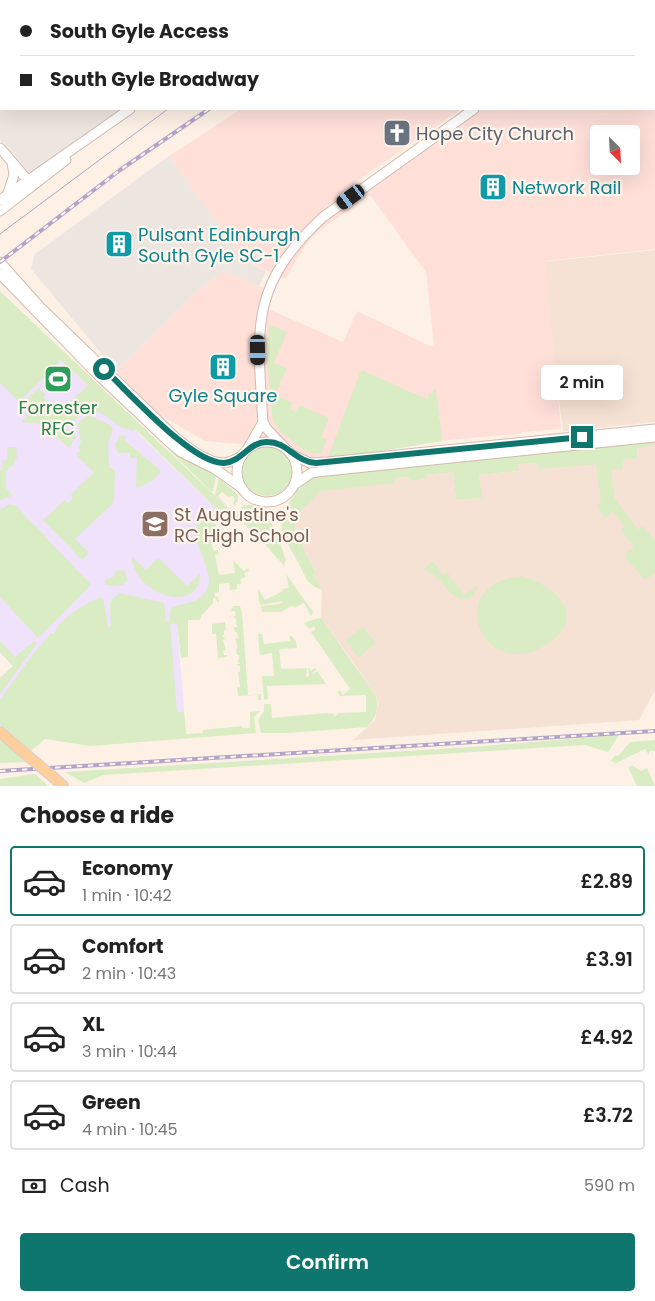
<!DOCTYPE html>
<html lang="en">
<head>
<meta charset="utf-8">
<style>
	body { margin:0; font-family:Poppins,sans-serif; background:#f2f2f2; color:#222; height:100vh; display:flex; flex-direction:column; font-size:19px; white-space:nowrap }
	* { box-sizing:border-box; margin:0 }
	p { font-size:16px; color:#767676 }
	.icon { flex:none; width:28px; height:28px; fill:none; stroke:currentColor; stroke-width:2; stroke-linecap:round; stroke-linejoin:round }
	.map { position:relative; height:786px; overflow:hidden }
	.details { display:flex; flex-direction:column; background:#fff; flex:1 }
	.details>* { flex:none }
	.guide { position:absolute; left:0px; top:0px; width:655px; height:110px; box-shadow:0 5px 20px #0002; display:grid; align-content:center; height:110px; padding:0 20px; background:#fff }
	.needle { width:32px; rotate:156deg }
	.tools { position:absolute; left:590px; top:125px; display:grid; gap:10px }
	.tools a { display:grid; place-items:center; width:50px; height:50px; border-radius:5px; background:#fff; box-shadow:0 5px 20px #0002; font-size:25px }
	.end { position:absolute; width:22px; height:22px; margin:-11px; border:6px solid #0f766e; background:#fff; box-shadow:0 0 0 2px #fff }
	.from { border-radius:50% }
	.bubble { position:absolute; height:35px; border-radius:5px; background:#fff; box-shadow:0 5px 20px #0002; font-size:16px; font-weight:600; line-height:35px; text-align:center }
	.car { position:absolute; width:15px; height:30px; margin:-15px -8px; border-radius:6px; box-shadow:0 0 4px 1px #0007; background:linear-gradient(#222 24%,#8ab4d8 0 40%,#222 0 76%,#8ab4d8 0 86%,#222 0) }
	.guide b { display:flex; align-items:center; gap:18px; height:48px; font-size:19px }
	.guide b+b { border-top:1px solid #e0e0e0 }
	.guide i { width:12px; height:12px; background:#222 }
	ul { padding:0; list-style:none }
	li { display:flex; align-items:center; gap:15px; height:70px; margin:0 10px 8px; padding:0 10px; border:2px solid #e0e0e0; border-radius:5px }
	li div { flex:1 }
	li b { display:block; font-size:19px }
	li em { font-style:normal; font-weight:600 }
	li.active { border-color:#0f766e }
	li>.icon { width:45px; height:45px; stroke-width:1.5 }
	h2 { padding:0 20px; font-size:22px; line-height:60px }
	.pay { display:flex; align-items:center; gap:12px; height:55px; padding:0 20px; font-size:19px }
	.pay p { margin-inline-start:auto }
	.button { display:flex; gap:10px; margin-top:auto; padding:10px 20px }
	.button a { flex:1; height:58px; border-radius:5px; background:#0f766e; color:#fff; font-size:20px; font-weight:600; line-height:58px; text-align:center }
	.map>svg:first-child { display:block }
	.residential { fill:#f5e2d4 }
	.commercial { fill:#fee0d9; fill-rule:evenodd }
	.industrial { fill:#ede5e0 }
	.education { fill:#efe2fa }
	.green { fill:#d9ecc3 }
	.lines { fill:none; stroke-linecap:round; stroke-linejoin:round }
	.minor-casing { stroke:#d2baae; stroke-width:11 }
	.major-casing { stroke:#d9cfcc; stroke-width:12 }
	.minor { stroke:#fff; stroke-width:9 }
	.major { stroke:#fece9c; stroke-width:10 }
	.tram { stroke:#b3a3c8; stroke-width:1 }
	.rail-casing { stroke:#b3a3c8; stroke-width:4 }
	.rail { stroke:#fff6ed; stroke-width:2; stroke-dasharray:5.5; stroke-linecap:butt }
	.major-bridge-casing { stroke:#d9cfcc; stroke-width:12; stroke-linecap:butt }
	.major-bridge { stroke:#fece9c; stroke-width:10 }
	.route { stroke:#0f766e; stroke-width:6 }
	.labels { text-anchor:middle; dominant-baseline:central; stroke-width:4.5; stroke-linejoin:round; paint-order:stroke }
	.worship-label { font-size:18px; fill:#5b616d; stroke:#fff6ed; text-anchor:start }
	.culture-label { font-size:18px; fill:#0d838f; stroke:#fff6ed; text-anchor:start }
	.leisure-label { font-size:18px; fill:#27864d; stroke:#fff6ed }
	.education-label { font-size:18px; fill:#785e54; stroke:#fff6ed; text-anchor:start }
</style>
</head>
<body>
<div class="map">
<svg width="655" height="786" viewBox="0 0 655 786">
	<rect width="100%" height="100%" fill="#fdf1e6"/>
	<g class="residential">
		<polygon points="655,250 655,422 563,431 543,262"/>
		<polygon points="655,445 655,690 639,720 353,740 375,720 378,704 376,696 356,666 321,618 322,590 313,574 316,571 304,550 303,541 296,541 295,522 301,522 300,512 320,491 394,482 393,478 410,477 411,481 425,479 425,475 453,472 456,500 481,498 479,475 518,471 518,464 538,463 539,469 638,458 637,447"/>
	</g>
	<path class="commercial" d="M556 0H655V249L545 261 561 429 523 432 517 434 448 440 319 460 272 447 205 441 155 412 116 371 198 290 224 271 271 291 266 308 343 342 357 311 430 346H434L426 272 370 195 320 230 307 243 285 279 231 254 234 248 169 156 241 109H461L354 183 361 193 479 109H654V1ZM599 134H631V166H599Z"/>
	<g class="industrial">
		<polygon points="0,0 271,0 1,1 1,109 120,109 30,175 0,139"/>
		<polygon points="169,156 235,248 232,254 266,271 259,286 224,271 198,290 116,371 31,269 35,254"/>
	</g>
	<polygon class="education" points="0,301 221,513 211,540 216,584 177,623 186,734 56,729 11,734 0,725 0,678 13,666 0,652"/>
	<g class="green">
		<path d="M0 291 230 510 227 513H221L136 430C120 433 109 413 94 411 82 410 79 420 70 422 55 426 37 424 22 422L23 420 27 417 26 409H22L23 403 39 388 45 394 43 397 59 413 88 385 61 360 19 402 0 383Z"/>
		<polygon points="269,324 287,332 274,363 287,368 275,395 292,402 290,409 296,412 299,405 329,418 321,437 327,439 321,454 305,451 281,432 273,422 267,362"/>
		<polygon points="361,370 427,399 430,393 432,394 434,389 436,389 442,441 327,460"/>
		<polygon points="88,415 110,425 113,429 108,443 109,468 115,469 114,502 75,539 89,553 82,560 43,520 65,500 69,503 73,498 71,494 94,473 76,454 80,450 78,447 81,441 77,424"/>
		<path d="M55 428C64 429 72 427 76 437L69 448 50 432Z"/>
		<polygon points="120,435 126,437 124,440 161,471 152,481 136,488 137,458 130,458 130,453 118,453 115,445"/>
		<path d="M655 441V445L637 448 638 458 623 460V469L611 470 615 499 638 530 643 526 655 541V573L645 580 626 558 625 554 634 547 621 530 625 526 613 512 605 518 596 505 601 502 596 464 539 469 538 463 518 464V471L479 475 482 498 456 500 453 472 425 475V479L411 481 410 477 394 478V483L321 491 300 512 301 522H295L296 541H303L304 550 316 572 313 574 322 590C306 584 306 577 298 562 283 535 272 523 294 496 300 487 307 481 316 475Z"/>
		<circle cx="267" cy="471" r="25"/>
		<polygon points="7,447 16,447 17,458 15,458 14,464 6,471 6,488 13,495 2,500 0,499 0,470 3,470 2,461 7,460"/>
		<polygon points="167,448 186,460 216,476 213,491 211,491"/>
		<polygon points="219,478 238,495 238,501 234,506 233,503 235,499 233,496 228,497 222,492 218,496 231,510 215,495"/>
		<polygon points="10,504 16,506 91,585 38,638 0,597 0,510"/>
		<polygon points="244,505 252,505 270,520 276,532 259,538 235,515"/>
		<path d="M207 515 216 524 210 540 214 551 218 550 219 554 215 555 219 575 235 573 233 560 244 571 248 568 249 571 244 573 246 577 240 579 241 584H237V589L230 590 229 583 219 584V592L214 593 215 597H218L219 602H217L216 598H213V603L201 616 200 620H188V657L181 658 177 623 170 624 177 712H184L186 734 203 733V730L242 726V728H250V712L260 711 254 717 256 733 90 746 45 739 31 751 0 724V700L34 653 51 633 54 634C59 618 84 605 100 597L103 598 108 627 111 626 110 602 119 593 164 603 166 622 169 621 171 608C178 604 186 604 194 601 223 588 202 558 195 538L198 532 195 528Z"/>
		<polygon points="277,535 286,560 284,566 262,541"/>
		<path d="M132 557 146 570 158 558 187 586 200 573C200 617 133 594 132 557Z"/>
		<path d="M433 561 442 575 447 572 464 595 477 586 478 588 471 598C452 603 447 585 435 576 431 573 427 571 424 569Z"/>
		<path d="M117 570 125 571 127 580C122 589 114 585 105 585V580L113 577Z"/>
		<polygon points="286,574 313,612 311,616 304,603 294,608 293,605 281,612 262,612 261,606 279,604 284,601 261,605 259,602 258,589 265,600 283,591 282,589 289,588"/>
		<path d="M522 576C553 585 588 614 550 642 484 689 439 583 522 576Z"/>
		<polygon points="233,606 240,606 242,612 248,695 261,694 261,700 258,700 258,695 238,696 237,688 240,687 238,672 240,671 240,666 238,666 237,664 240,664 237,660 239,660 239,655 237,655 236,649 238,648 235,639 238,638 237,633 235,632 234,627 237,627 236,619 233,617 236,615 235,611 231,611"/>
		<path d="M318 618H321L376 696C379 709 376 718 367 727L288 733H261L258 720 264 711V704H271L272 718 326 713 334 714V717L339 713 366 712V695L339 696 338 692 340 690 343 695 350 689 311 632 316 629 314 626 309 629 304 623Z"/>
		<polygon points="225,622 226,630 224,630 224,635 222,635 225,639 223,640 226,650 223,650 224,655 227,655 227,657 218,658 216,634 212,634 212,624"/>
		<polygon points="363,627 376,643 358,658 346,640"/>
		<polygon points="258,634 262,634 264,644 290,641 290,636 292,636 296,642 297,648 279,649 281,669 307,668 306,677 309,676 308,667 311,671 315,668 316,670 312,673 314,674 317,671 326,684 267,686 268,699 264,700 262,676 274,676 272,653 260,655"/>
		<polygon points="0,641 15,657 34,641 37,643 0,694 0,678 13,666 0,652"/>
		<polygon points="619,735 608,752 585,745 104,775 84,783 65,772 471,747"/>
		<polygon points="0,739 24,759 27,762 0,763"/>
		<polygon points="655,740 655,751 649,751 649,755 645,749 616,763 611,761 615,755 618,756 630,742"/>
		<polygon points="632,765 641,771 647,768 655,786 637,786 628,767"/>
		<polygon points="35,774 48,786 0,786 0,779"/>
	</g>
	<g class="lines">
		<defs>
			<g id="minor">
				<polyline points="281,1 282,0"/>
				<polyline points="0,2 1,4"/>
				<polyline points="0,21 1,20"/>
				<polyline points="654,40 655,40"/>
				<polyline points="0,148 31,184"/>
				<polyline points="8,193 14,175 12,162"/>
				<polyline points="0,200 130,109"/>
				<polyline points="0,211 66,160"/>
				<path d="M0 262 40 307 175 437C187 447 207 463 223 463 230 463 236 459 242 456"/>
				<polyline points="0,274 94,371 169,442 181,452 215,469 242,488"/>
				<circle cx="267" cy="472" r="30"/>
				<path d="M284 447 267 429 263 422C257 328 249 286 323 217L474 109"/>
				<polyline points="248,448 263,422"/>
				<polyline points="291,454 310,463 328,462 655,429"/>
				<polyline points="294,485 311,473 317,472 655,437"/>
			</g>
			<g id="major">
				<polyline points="0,732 28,756"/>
				<polyline points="53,777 63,786"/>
			</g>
		</defs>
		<use href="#minor" class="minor-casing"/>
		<use href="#major" class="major-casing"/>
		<use href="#minor" class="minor"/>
		<use href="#major" class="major"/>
		<g class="tram">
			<polyline points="311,1 313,0"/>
			<polyline points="0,234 168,109"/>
		</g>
		<defs>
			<g id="rail">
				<polyline points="364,1 366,0"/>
				<polyline points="0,262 120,170 209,109"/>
				<polyline points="0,771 655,731"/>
			</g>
		</defs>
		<use href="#rail" class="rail-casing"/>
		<use href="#rail" class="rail"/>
		<defs>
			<polyline id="major-bridge" points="28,756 53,777"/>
		</defs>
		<use href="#major-bridge" class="major-bridge-casing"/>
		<use href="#major-bridge" class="major-bridge"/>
	</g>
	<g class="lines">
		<path class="route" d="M104 369C128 391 192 464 224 463 242 462 249 441 268 442 287 442 296 462 316 463L582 437"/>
	</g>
	<defs>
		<symbol id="church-square" viewBox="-11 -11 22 22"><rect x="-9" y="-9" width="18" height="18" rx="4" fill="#6b7280" stroke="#fff6ed"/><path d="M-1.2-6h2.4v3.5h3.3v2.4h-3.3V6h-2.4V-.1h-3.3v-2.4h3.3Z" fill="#fff"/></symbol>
		<symbol id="building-square" viewBox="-11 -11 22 22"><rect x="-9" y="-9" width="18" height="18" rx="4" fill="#0f9aa8" stroke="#fff6ed"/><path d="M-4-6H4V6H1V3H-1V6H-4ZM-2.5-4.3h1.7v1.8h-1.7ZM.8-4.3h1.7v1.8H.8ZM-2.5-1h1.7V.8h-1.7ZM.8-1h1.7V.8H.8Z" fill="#fff"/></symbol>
		<symbol id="stadium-square" viewBox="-11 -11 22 22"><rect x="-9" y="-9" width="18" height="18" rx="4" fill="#2e9e5b" stroke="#fff6ed"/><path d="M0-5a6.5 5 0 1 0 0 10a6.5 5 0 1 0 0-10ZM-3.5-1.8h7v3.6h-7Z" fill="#fff"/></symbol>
		<symbol id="school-square" viewBox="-11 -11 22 22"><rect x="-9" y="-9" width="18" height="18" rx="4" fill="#8d6e63" stroke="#fff6ed"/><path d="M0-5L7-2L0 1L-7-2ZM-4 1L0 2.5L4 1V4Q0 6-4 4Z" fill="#fff"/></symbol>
	</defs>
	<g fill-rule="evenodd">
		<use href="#church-square" x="381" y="117" width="32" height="32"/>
		<use href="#building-square" x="477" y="171" width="32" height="32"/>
		<use href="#building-square" x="103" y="228" width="32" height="32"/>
		<use href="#building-square" x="207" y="351" width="32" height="32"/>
		<use href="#stadium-square" x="42" y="363" width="32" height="32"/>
		<use href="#school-square" x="139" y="508" width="32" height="32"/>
	</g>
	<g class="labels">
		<g class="worship-label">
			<text x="416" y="133">Hope City Church</text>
		</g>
		<g class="culture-label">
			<text x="512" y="187">Network Rail</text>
			<text x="138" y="234">Pulsant Edinburgh<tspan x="138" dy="21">South Gyle SC-1</tspan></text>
			<text x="223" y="395" text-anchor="middle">Gyle Square</text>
		</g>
		<g class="leisure-label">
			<text x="58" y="407">Forrester<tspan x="58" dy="21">RFC</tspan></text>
		</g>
		<g class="education-label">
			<text x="174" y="514">St Augustine's<tspan x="174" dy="21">RC High School</tspan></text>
		</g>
	</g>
</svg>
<div class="tools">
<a><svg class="needle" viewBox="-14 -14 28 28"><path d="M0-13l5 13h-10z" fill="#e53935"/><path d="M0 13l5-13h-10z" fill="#767676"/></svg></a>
</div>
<i class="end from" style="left:104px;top:369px"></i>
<i class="end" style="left:582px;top:437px"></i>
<div class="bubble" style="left:541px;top:365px;width:82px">2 min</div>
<i class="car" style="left:351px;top:197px;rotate:234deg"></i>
<i class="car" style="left:258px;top:350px;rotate:179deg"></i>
<div class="guide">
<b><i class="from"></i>South Gyle Access</b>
<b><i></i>South Gyle Broadway</b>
</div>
</div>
<section class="details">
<h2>Choose a ride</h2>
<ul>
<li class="active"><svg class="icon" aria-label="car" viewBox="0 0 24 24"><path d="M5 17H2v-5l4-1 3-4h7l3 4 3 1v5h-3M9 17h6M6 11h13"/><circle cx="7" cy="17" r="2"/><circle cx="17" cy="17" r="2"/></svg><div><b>Economy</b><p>1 min · 10:42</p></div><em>£2.89</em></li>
<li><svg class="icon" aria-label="car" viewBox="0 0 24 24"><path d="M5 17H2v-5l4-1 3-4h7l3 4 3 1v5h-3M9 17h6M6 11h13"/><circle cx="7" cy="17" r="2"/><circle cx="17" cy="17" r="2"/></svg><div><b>Comfort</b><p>2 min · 10:43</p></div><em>£3.91</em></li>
<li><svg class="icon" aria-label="car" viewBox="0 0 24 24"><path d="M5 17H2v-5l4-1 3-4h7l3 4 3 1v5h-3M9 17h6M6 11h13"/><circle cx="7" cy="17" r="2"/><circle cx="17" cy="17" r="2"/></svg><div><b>XL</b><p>3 min · 10:44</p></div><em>£4.92</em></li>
<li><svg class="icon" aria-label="car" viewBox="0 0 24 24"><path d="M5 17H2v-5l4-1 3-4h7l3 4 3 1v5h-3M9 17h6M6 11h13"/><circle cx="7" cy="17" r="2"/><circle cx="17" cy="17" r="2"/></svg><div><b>Green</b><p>4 min · 10:45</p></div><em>£3.72</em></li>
</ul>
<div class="pay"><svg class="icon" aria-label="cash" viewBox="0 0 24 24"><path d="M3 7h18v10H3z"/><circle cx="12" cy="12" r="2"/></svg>Cash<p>590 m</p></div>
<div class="button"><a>Confirm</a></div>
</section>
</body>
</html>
